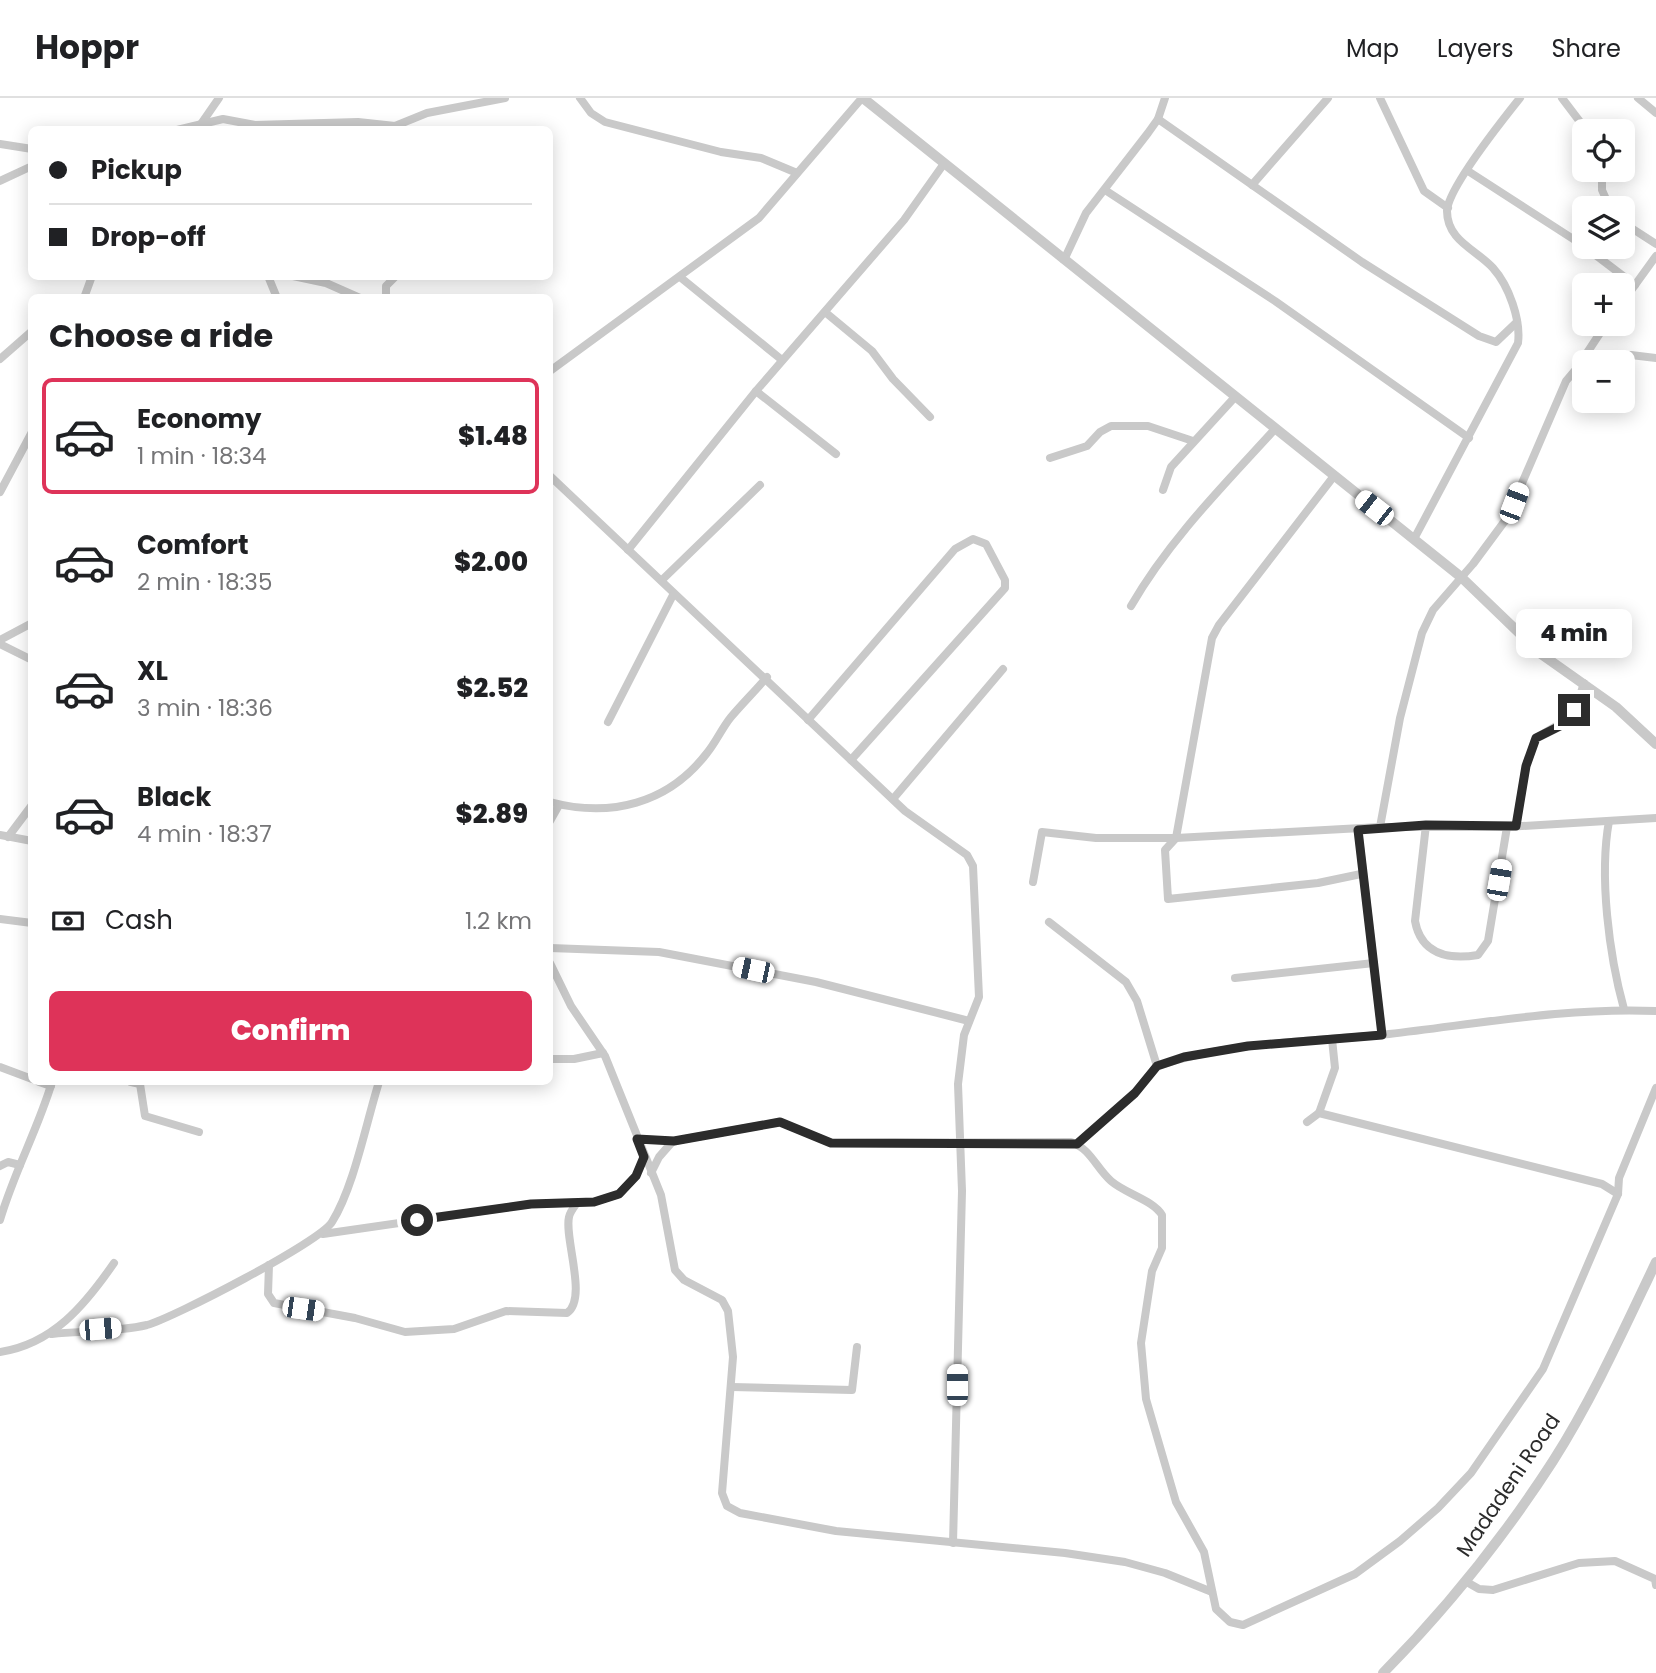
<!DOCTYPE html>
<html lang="en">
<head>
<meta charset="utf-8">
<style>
	body { margin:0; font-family:Poppins,sans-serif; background:#f6f6f6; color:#202124; height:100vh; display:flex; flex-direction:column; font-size:26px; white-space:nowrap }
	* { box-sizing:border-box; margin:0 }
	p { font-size:23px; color:#757577 }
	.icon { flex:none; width:38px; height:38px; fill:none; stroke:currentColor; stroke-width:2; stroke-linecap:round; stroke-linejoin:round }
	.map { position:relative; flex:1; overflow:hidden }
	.panel { position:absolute; left:28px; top:196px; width:525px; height:791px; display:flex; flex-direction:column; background:#fff; border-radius:10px; box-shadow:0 4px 18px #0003 }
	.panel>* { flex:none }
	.banner { position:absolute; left:28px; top:28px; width:525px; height:154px; border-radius:10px; box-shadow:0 4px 18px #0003; display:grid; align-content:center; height:154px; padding:0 21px; background:#fff }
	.buttons { position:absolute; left:1572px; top:21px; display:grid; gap:14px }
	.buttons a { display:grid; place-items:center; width:63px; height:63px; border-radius:10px; background:#fff; box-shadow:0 4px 18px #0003; font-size:35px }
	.end { position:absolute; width:32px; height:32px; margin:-16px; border:9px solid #2c2c2c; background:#fff; box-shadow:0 0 0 4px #fff }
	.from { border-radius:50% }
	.bubble { position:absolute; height:49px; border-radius:10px; background:#fff; box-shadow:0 4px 18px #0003; font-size:23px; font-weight:800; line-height:49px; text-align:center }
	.car { position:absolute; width:21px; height:42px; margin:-21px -10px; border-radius:9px; box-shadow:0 0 5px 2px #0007; background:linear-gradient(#fff 24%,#345 0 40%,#fff 0 76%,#345 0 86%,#fff 0) }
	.banner b { display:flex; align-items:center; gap:24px; height:66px; font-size:26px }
	.banner b+b { border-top:2px solid #e0e0e0 }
	.banner i { width:18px; height:18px; background:#202124 }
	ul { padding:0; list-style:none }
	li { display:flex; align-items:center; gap:21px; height:116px; margin:0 14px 10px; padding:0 7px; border:4px solid transparent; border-radius:10px }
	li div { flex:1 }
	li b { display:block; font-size:26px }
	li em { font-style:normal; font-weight:800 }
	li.active { border-color:#de3359 }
	li>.icon { width:63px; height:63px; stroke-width:1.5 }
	h2 { padding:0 21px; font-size:32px; line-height:84px }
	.pay { display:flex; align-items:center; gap:18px; height:77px; padding:0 21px; font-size:26px }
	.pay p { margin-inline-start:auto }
	.action { display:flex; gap:14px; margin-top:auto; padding:14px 21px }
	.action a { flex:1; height:80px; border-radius:10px; background:#de3359; color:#fff; font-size:28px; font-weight:800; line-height:80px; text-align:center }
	header { display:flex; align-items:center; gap:42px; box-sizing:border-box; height:98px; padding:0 35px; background:#fff; border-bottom:2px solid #e0e0e0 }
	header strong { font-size:33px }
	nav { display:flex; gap:38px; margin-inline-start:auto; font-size:24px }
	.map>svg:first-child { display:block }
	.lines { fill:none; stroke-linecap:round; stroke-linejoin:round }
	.minor { stroke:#c9c9c9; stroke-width:8 }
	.tertiary { stroke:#c9c9c9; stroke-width:10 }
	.route { stroke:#2c2c2c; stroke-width:9 }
	.labels { text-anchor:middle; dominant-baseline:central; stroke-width:7; stroke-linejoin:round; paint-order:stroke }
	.street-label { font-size:21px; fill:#2c2c2c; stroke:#fff }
</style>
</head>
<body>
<header>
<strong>Hoppr</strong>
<nav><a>Map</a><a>Layers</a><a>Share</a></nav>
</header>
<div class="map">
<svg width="1656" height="1575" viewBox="0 0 1656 1575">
	<rect width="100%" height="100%" fill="#fff"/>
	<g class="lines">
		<g class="minor">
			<polyline points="580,0 591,15 605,24 721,54 761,60 797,75"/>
			<polyline points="1380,0 1424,93 1448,110"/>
			<polyline points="1562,0 1587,33"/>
			<polyline points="1638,0 1656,15"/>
			<polyline points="1158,21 1362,164 1479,238 1496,244 1517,224"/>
			<polyline points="201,26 219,0"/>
			<polyline points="177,32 223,21 255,27 358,24 395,28 427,15 505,0"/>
			<polyline points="0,46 32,51"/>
			<polyline points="1602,72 1602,92 1610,110"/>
			<polyline points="1468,73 1584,148"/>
			<polyline points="0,83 32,68"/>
			<polyline points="1252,87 1328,0"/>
			<polyline points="1105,92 1275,203 1469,340"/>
			<polyline points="1622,124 1656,146"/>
			<polyline points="1585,149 1635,187"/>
			<polyline points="1064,162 1086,115 1148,35 1158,21 1165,0"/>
			<polyline points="268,178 277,200"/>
			<polyline points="293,178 326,185 360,200"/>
			<polyline points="680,179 782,262"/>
			<polyline points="84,200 92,178"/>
			<polyline points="386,200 386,188 396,178"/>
			<polyline points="1622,205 1656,158"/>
			<polyline points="825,214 872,253 893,281 930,319"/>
			<polyline points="0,261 32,233"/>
			<polyline points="1600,264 1631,257 1656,260"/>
			<polyline points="1577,270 1606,226"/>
			<polyline points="550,273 759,120 862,0"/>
			<polyline points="756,293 836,356"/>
			<polyline points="1050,360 1087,348 1100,334 1111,328 1148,328 1193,343"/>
			<polyline points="550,378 905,713 967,757 973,768 979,899 964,937 958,986 962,1093 953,1445"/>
			<polyline points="1334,378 1219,527 1212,540 1176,740 1165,752 1168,801 1318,785 1361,776"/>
			<polyline points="1163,392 1171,369 1235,299"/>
			<polyline points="0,394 32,334"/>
			<path d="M1414 441 1518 245C1521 222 1509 188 1493 170 1477 152 1447 143 1447 113 1448 90 1504 20 1520 0"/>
			<polyline points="628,452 756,293 904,122 943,67"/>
			<polyline points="662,482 760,387"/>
			<path d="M1131 508C1169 442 1224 387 1275 331"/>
			<polyline points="0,542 32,525"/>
			<polyline points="0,546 32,562"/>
			<polyline points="808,622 955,451 973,441 986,446 1005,482 1005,490 851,662"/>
			<polyline points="608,624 673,497"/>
			<polyline points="893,701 1003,571"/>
			<path d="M550 704C610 720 668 706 707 655 716 644 722 630 731 619 742 606 755 593 767 579"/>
			<polyline points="550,723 559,707"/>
			<path d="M1609 723C1599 778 1609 857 1624 911"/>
			<path d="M1426 727 1415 823C1421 856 1448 862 1478 857L1488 843 1507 729"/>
			<polyline points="1516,728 1526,668 1536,640 1568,621 1577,607 1584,585"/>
			<polyline points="1380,729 1400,620 1422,535 1433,512 1473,466 1507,420 1566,283 1577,270 1584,269"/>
			<polyline points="1358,731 1382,937"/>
			<polyline points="0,737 32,743"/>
			<polyline points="8,739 32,707"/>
			<polyline points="1033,784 1042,734 1096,740 1176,740 1380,729 1507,729 1656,720"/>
			<polyline points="0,821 32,825"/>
			<polyline points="1049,824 1126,884 1137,903 1157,968 1135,995 1077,1046"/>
			<polyline points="550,850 659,854 816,884 969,923"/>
			<polyline points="550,865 571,908 605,958 661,1097 675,1172 684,1182 722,1202 728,1213 733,1259 722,1395 727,1408 740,1415 836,1433 1065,1455 1125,1464 1165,1475 1212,1494"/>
			<polyline points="1235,880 1374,865"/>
			<polyline points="550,961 574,961 603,955"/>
			<path d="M1157 968C1232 943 1311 944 1389 936 1477 926 1568 909 1656 913"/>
			<polyline points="0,969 32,981"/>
			<polyline points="39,984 51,988"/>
			<polyline points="131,984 140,986 145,1018 199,1034"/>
			<polyline points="1319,1015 1335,970 1332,941"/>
			<polyline points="1307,1024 1319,1015 1602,1086 1618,1096"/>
			<path d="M637 1041 674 1043 780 1024 831 1045 1071 1044C1091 1051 1096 1070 1111 1083 1126 1096 1153 1102 1162 1117V1150L1152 1173 1141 1245 1146 1301 1176 1404 1204 1454 1216 1511 1230 1524 1243 1527 1355 1476 1400 1443 1438 1410 1471 1375 1543 1271 1618 1096 1619 1080 1656 990"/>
			<polyline points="0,1068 8,1064 20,1067"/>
			<polyline points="651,1075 659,1059 673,1043"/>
			<path d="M0 1122C14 1074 38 1031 52 984"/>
			<polyline points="323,1136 531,1106 594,1104 619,1096 636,1078 644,1059"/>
			<path d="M269 1167 268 1196 274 1205 355 1220 405 1234 454 1231 506 1213 567 1215C588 1201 564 1140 569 1119 570 1114 574 1109 577 1105"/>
			<path d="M52 1236C83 1233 117 1234 147 1227 173 1220 320 1144 332 1124 354 1089 366 1025 379 984"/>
			<path d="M0 1254C53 1246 85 1207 114 1165"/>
			<polyline points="732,1289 852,1292 857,1249"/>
			<polyline points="1465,1483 1479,1491 1493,1492 1579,1465 1615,1463 1655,1481 1656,1487"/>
		</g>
		<g class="tertiary">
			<polyline points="863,0 1461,479 1541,556 1616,609 1656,646"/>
			<path d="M1383 1575C1446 1511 1504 1439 1553 1363 1593 1300 1624 1231 1656 1164"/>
		</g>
	</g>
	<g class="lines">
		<polyline class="route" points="417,1122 531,1106 594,1104 619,1096 636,1078 644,1059 637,1041 674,1043 780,1024 831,1045 1077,1046 1135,995 1157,968 1184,959 1248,948 1382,937 1358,732 1426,727 1516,728 1526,668 1536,640 1560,628 1574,612"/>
	</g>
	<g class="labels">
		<g class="street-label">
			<text transform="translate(1508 1387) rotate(-56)">Madadeni Road</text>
		</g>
	</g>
</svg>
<div class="buttons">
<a><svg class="icon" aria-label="locate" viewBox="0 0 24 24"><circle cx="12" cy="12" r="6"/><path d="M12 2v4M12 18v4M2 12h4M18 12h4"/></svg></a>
<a><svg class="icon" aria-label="layers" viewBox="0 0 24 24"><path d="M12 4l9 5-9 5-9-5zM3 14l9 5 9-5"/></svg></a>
<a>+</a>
<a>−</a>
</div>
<i class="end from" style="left:417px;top:1122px"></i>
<i class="end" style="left:1574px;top:612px"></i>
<div class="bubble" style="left:1516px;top:511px;width:116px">4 min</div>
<i class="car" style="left:1514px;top:405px;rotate:21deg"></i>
<i class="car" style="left:1374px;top:410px;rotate:308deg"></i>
<i class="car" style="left:1499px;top:782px;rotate:10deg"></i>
<i class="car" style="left:753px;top:872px;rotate:282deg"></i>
<i class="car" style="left:303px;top:1211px;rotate:98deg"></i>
<i class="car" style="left:100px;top:1231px;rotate:85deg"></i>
<i class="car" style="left:957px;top:1287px;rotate:0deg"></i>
<div class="banner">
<b><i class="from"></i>Pickup</b>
<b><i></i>Drop-off</b>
</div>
<section class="panel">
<h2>Choose a ride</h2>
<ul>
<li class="active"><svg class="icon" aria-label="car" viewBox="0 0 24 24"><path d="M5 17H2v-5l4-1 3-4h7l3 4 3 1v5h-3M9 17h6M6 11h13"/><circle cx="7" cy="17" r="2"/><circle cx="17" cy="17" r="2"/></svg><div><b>Economy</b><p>1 min · 18:34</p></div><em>$1.48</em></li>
<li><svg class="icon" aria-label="car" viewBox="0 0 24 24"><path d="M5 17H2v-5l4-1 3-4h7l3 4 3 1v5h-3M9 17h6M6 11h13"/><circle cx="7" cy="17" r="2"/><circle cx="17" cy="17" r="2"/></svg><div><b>Comfort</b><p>2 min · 18:35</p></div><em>$2.00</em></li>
<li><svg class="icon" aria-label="car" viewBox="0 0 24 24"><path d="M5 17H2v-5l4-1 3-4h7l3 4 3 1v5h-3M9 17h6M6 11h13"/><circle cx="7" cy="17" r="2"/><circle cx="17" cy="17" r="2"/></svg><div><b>XL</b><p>3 min · 18:36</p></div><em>$2.52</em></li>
<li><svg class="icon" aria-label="car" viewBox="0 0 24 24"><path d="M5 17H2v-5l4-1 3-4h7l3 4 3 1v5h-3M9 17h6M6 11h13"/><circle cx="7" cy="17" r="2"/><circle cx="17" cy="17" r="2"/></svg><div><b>Black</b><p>4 min · 18:37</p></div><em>$2.89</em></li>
</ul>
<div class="pay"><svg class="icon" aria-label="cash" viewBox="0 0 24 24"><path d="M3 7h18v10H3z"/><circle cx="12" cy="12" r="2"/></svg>Cash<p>1.2 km</p></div>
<div class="action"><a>Confirm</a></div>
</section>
</div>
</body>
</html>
